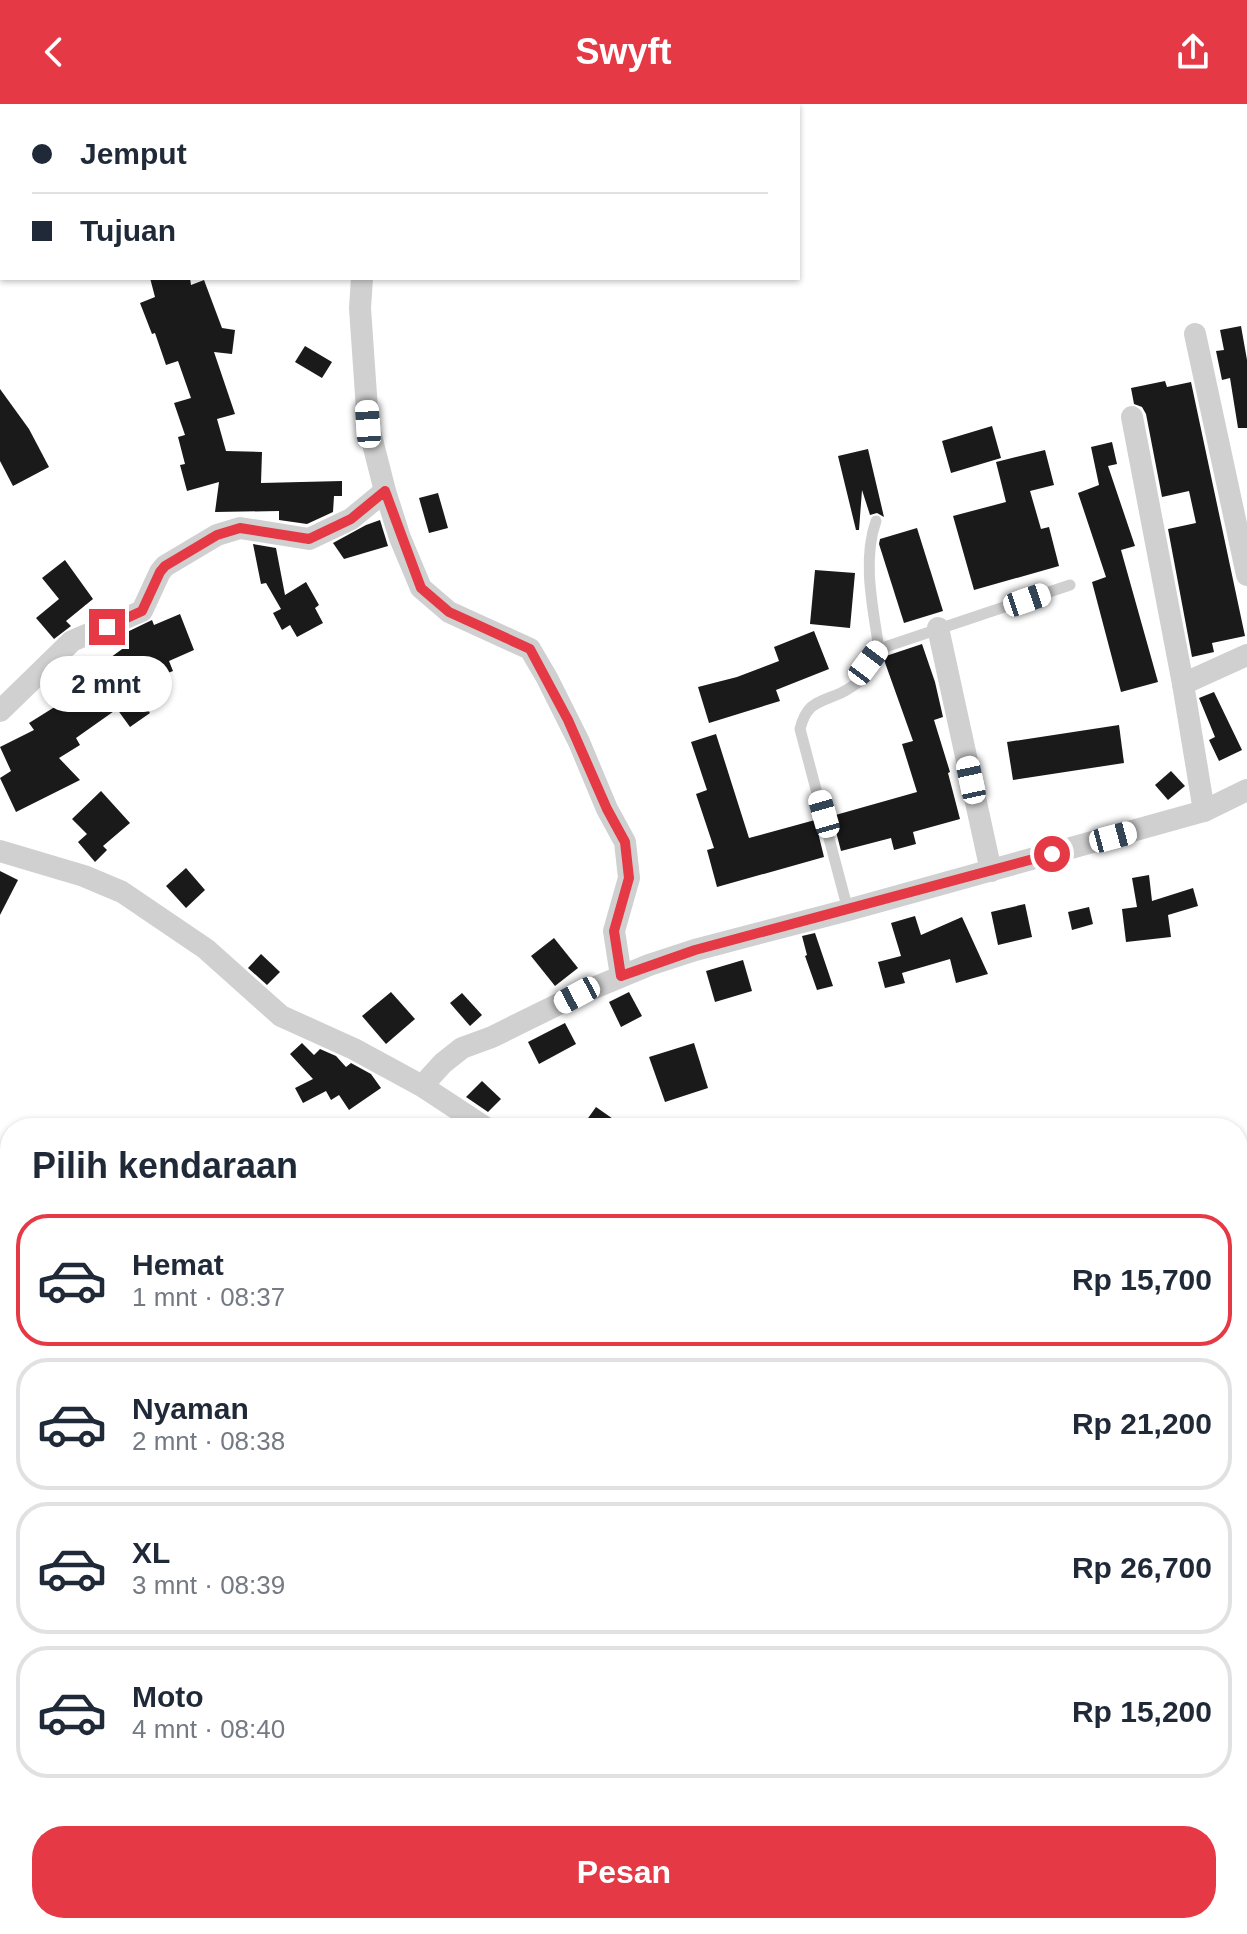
<!DOCTYPE html>
<html lang="id">
<head>
<meta charset="utf-8">
<style>
	body { margin:0; font-family:Arial,sans-serif; background:#f2f2f3; color:#1f2937; height:100vh; display:flex; flex-direction:column; font-size:30px; white-space:nowrap }
	* { box-sizing:border-box; margin:0 }
	p { font-size:26px; color:#747a83 }
	.icon { flex:none; width:44px; height:44px; fill:none; stroke:currentColor; stroke-width:2; stroke-linecap:round; stroke-linejoin:round }
	.map { position:relative; flex:1; overflow:hidden }
	.drawer { position:absolute; left:0px; top:1014px; width:1248px; height:816px; display:flex; flex-direction:column; background:#fff; border-radius:32px 32px 0 0; box-shadow:0 2px 6px #0004 }
	.drawer>* { flex:none }
	.guide { position:absolute; left:0px; top:0px; width:800px; height:176px; box-shadow:0 2px 6px #0004; display:grid; align-content:center; height:176px; padding:0 32px; background:#fff }
	.end { position:absolute; width:36px; height:36px; margin:-18px; border:10px solid #e63946; background:#fff; box-shadow:0 0 0 4px #fff }
	.from { border-radius:50% }
	.bubble { position:absolute; height:56px; border-radius:28px; background:#fff; box-shadow:0 2px 6px #0004; font-size:26px; font-weight:700; line-height:56px; text-align:center }
	.car { position:absolute; width:24px; height:48px; margin:-24px -12px; border-radius:10px; box-shadow:0 0 6px 2px #0007; background:linear-gradient(#fff 24%,#345 0 40%,#fff 0 76%,#345 0 86%,#fff 0) }
	.guide b { display:flex; align-items:center; gap:28px; height:76px; font-size:30px }
	.guide b+b { border-top:2px solid #e0e1e3 }
	.guide i { width:20px; height:20px; background:#1f2937 }
	ul { padding:0; list-style:none }
	li { display:flex; align-items:center; gap:24px; height:132px; margin:0 16px 12px; padding:0 16px; border:4px solid #e0e1e3; border-radius:32px }
	li div { flex:1 }
	li b { display:block; font-size:30px }
	li em { font-style:normal; font-weight:700 }
	li.active { border-color:#e63946 }
	li>.icon { width:72px; height:72px; stroke-width:1.5 }
	h2 { padding:0 32px; font-size:36px; line-height:96px }
	.primary-button { display:flex; gap:16px; margin-top:auto; padding:16px 32px }
	.primary-button a { flex:1; height:92px; border-radius:32px; background:#e63946; color:#fff; font-size:32px; font-weight:700; line-height:92px; text-align:center }
	header { display:flex; justify-content:space-between; align-items:center; height:104px; padding:0 32px; background:#e63946; color:#fff; font-size:36px; font-weight:700 }
	.map>svg:first-child { display:block }
	.building { fill:#1a1a1a }
	.lines { fill:none; stroke-linecap:round; stroke-linejoin:round }
	.service { stroke:#d0d0d0; stroke-width:11 }
	.minor { stroke:#d0d0d0; stroke-width:22 }
	.tertiary { stroke:#d0d0d0; stroke-width:28 }
	.route { stroke:#e63946; stroke-width:10 }
</style>
</head>
<body>
<header><svg class="icon" aria-label="back" viewBox="0 0 24 24"><path d="M15 5l-7 7 7 7"/></svg>Swyft<svg class="icon" aria-label="share" viewBox="0 0 24 24"><path d="M12 15V3M7 8l5-5 5 5M5 13v7h14v-7"/></svg></header>
<div class="map">
<svg width="1247" height="1830" viewBox="0 0 1247 1830">
	<rect width="100%" height="100%" fill="#fff"/>
	<g class="building">
		<polygon points="150,174 190,174 191,181 204,176 222,224 235,226 232,250 214,248 235,310 217,315 226,347 262,348 261,379 342,377 342,392 334,392 333,408 307,420 279,416 279,407 215,408 219,378 187,387 180,361 185,360 178,333 185,331 174,299 191,294 178,257 166,261 155,229 152,230 140,199 155,193"/>
		<polygon points="1241,222 1247,256 1247,324 1238,324 1230,274 1222,276 1216,247 1224,246 1220,226"/>
		<polygon points="305,242 332,258 322,274 295,258"/>
		<polygon points="1165,277 1167,283 1191,278 1245,532 1212,539 1214,548 1192,553 1168,425 1196,419 1189,387 1162,393 1146,310 1142,303 1134,300 1131,284"/>
		<polygon points="0,285 29,325 49,363 13,382 0,357"/>
		<polygon points="992,322 1001,354 951,369 942,337"/>
		<polygon points="1112,338 1117,360 1108,362 1135,442 1121,446 1158,578 1121,588 1092,478 1106,473 1078,389 1099,381 1091,343"/>
		<polygon points="868,345 884,413 877,409 870,411 862,386 859,426 856,426 838,352"/>
		<polygon points="1045,346 1054,381 1030,387 1041,425 1049,423 1059,462 974,486 953,412 1006,398 996,358"/>
		<polygon points="438,389 448,424 429,429 419,394"/>
		<polygon points="380,416 388,442 344,455 333,439 366,421"/>
		<polygon points="917,424 943,507 904,519 879,440 880,435"/>
		<polygon points="253,440 276,444 285,491 306,478 319,501 315,504 323,519 297,533 290,521 282,526 273,509 281,505 266,479 261,480"/>
		<polygon points="65,456 93,495 66,517 71,522 54,535 36,514 59,495 42,474"/>
		<polygon points="815,466 855,469 850,524 810,520"/>
		<polygon points="180,510 194,546 169,557 173,567 132,584 150,609 130,623 117,605 76,634 80,641 59,654 80,676 16,708 0,674 11,667 0,643 34,626 29,619 61,599 50,584 63,574 83,601 116,577 103,559 129,540 125,529 152,516 154,521"/>
		<polygon points="814,527 829,565 776,586 780,597 709,619 698,583 737,573 779,557 774,543"/>
		<polygon points="922,540 935,578 943,613 934,616 950,668 948,669 960,715 913,728 916,740 894,746 891,734 841,747 832,712 917,688 902,640 913,637 883,553"/>
		<polygon points="1214,588 1242,646 1219,657 1209,636 1215,633 1199,594"/>
		<polygon points="1119,621 1124,659 1013,676 1007,638"/>
		<polygon points="716,630 749,734 815,716 824,753 717,783 707,746 714,744 696,690 707,686 691,638"/>
		<polygon points="1171,667 1185,682 1168,696 1155,681"/>
		<polygon points="101,687 130,719 103,742 107,746 95,758 78,738 87,730 72,715"/>
		<polygon points="186,764 205,786 186,804 166,782"/>
		<polygon points="0,767 18,776 0,811"/>
		<polygon points="1149,771 1152,797 1193,784 1198,802 1168,811 1171,833 1126,838 1122,805 1137,803 1132,774"/>
		<polygon points="1025,800 1032,833 998,841 991,808"/>
		<polygon points="1089,803 1093,820 1072,826 1068,808"/>
		<polygon points="915,812 921,831 962,813 988,870 956,879 950,855 902,869 905,879 885,884 878,858 901,852 891,819"/>
		<polygon points="815,829 833,882 817,886 805,852 807,851 802,832"/>
		<polygon points="554,834 578,864 555,882 531,852"/>
		<polygon points="261,850 280,868 267,881 248,864"/>
		<polygon points="743,856 752,887 715,898 706,867"/>
		<polygon points="391,888 415,915 386,940 362,912"/>
		<polygon points="629,888 642,912 621,923 609,898"/>
		<polygon points="462,889 482,911 470,922 450,899"/>
		<polygon points="565,919 576,940 539,960 528,938"/>
		<polygon points="302,939 314,951 320,945 336,952 346,963 351,959 371,970 381,984 349,1006 339,991 331,996 326,987 303,999 295,984 313,975 290,950"/>
		<polygon points="694,939 708,984 665,998 649,953"/>
		<polygon points="482,977 501,995 488,1008 466,993"/>
		<polygon points="596,1003 626,1024 581,1024"/>
	</g>
	<g class="lines">
		<g class="service">
			<path d="M876 417C862 456 873 504 879 545"/>
			<path d="M848 806 800 625C807 598 818 599 841 589 849 585 856 580 863 575L868 559 879 545 1070 481"/>
		</g>
		<g class="minor">
			<polyline points="370,2 370,0"/>
			<polyline points="362,174 360,204 368,320 385,387 400,434 421,484 449,508 530,545 547,574 579,638 607,705 625,738 629,774 614,827 621,872"/>
			<polyline points="1195,230 1247,471"/>
			<polyline points="938,524 991,767"/>
			<polyline points="1183,580 1247,551"/>
			<polyline points="0,607 72,537 142,507 160,468 165,462 217,431 240,424 309,435 351,415 385,387"/>
			<polyline points="1204,707 1247,686"/>
			<polyline points="0,747 84,772 122,788 206,845 281,912 354,945 422,982 486,1024"/>
			<polyline points="422,982 443,959 462,944 492,933 577,891 649,861 695,846 848,806 1204,707 1183,580 1132,313"/>
			<polyline points="1238,1247 1247,1245"/>
			<polyline points="1238,1393 1247,1400"/>
		</g>
		<g class="tertiary">
			<polyline points="0,1770 10,1782"/>
			<polyline points="39,1820 47,1830"/>
		</g>
	</g>
	<g class="lines">
		<polyline class="route" points="107,523 142,507 160,468 165,462 217,431 240,424 309,435 351,415 385,387 421,484 449,508 530,545 568,616 607,705 625,738 629,774 614,827 621,872 695,846 1052,750"/>
	</g>
</svg>
<i class="end from" style="left:1052px;top:750px"></i>
<i class="end" style="left:107px;top:523px"></i>
<div class="bubble" style="left:40px;top:552px;width:132px">2 mnt</div>
<i class="car" style="left:368px;top:320px;rotate:356deg"></i>
<i class="car" style="left:1027px;top:496px;rotate:71deg"></i>
<i class="car" style="left:868px;top:559px;rotate:37deg"></i>
<i class="car" style="left:971px;top:676px;rotate:348deg"></i>
<i class="car" style="left:824px;top:710px;rotate:344deg"></i>
<i class="car" style="left:1113px;top:733px;rotate:75deg"></i>
<i class="car" style="left:577px;top:891px;rotate:242deg"></i>
<div class="guide">
<b><i class="from"></i>Jemput</b>
<b><i></i>Tujuan</b>
</div>
<section class="drawer">
<h2>Pilih kendaraan</h2>
<ul>
<li class="active"><svg class="icon" aria-label="car" viewBox="0 0 24 24"><path d="M5 17H2v-5l4-1 3-4h7l3 4 3 1v5h-3M9 17h6M6 11h13"/><circle cx="7" cy="17" r="2"/><circle cx="17" cy="17" r="2"/></svg><div><b>Hemat</b><p>1 mnt · 08:37</p></div><em>Rp 15,700</em></li>
<li><svg class="icon" aria-label="car" viewBox="0 0 24 24"><path d="M5 17H2v-5l4-1 3-4h7l3 4 3 1v5h-3M9 17h6M6 11h13"/><circle cx="7" cy="17" r="2"/><circle cx="17" cy="17" r="2"/></svg><div><b>Nyaman</b><p>2 mnt · 08:38</p></div><em>Rp 21,200</em></li>
<li><svg class="icon" aria-label="car" viewBox="0 0 24 24"><path d="M5 17H2v-5l4-1 3-4h7l3 4 3 1v5h-3M9 17h6M6 11h13"/><circle cx="7" cy="17" r="2"/><circle cx="17" cy="17" r="2"/></svg><div><b>XL</b><p>3 mnt · 08:39</p></div><em>Rp 26,700</em></li>
<li><svg class="icon" aria-label="car" viewBox="0 0 24 24"><path d="M5 17H2v-5l4-1 3-4h7l3 4 3 1v5h-3M9 17h6M6 11h13"/><circle cx="7" cy="17" r="2"/><circle cx="17" cy="17" r="2"/></svg><div><b>Moto</b><p>4 mnt · 08:40</p></div><em>Rp 15,200</em></li>
</ul>
<div class="primary-button"><a>Pesan</a></div>
</section>
</div>
</body>
</html>
